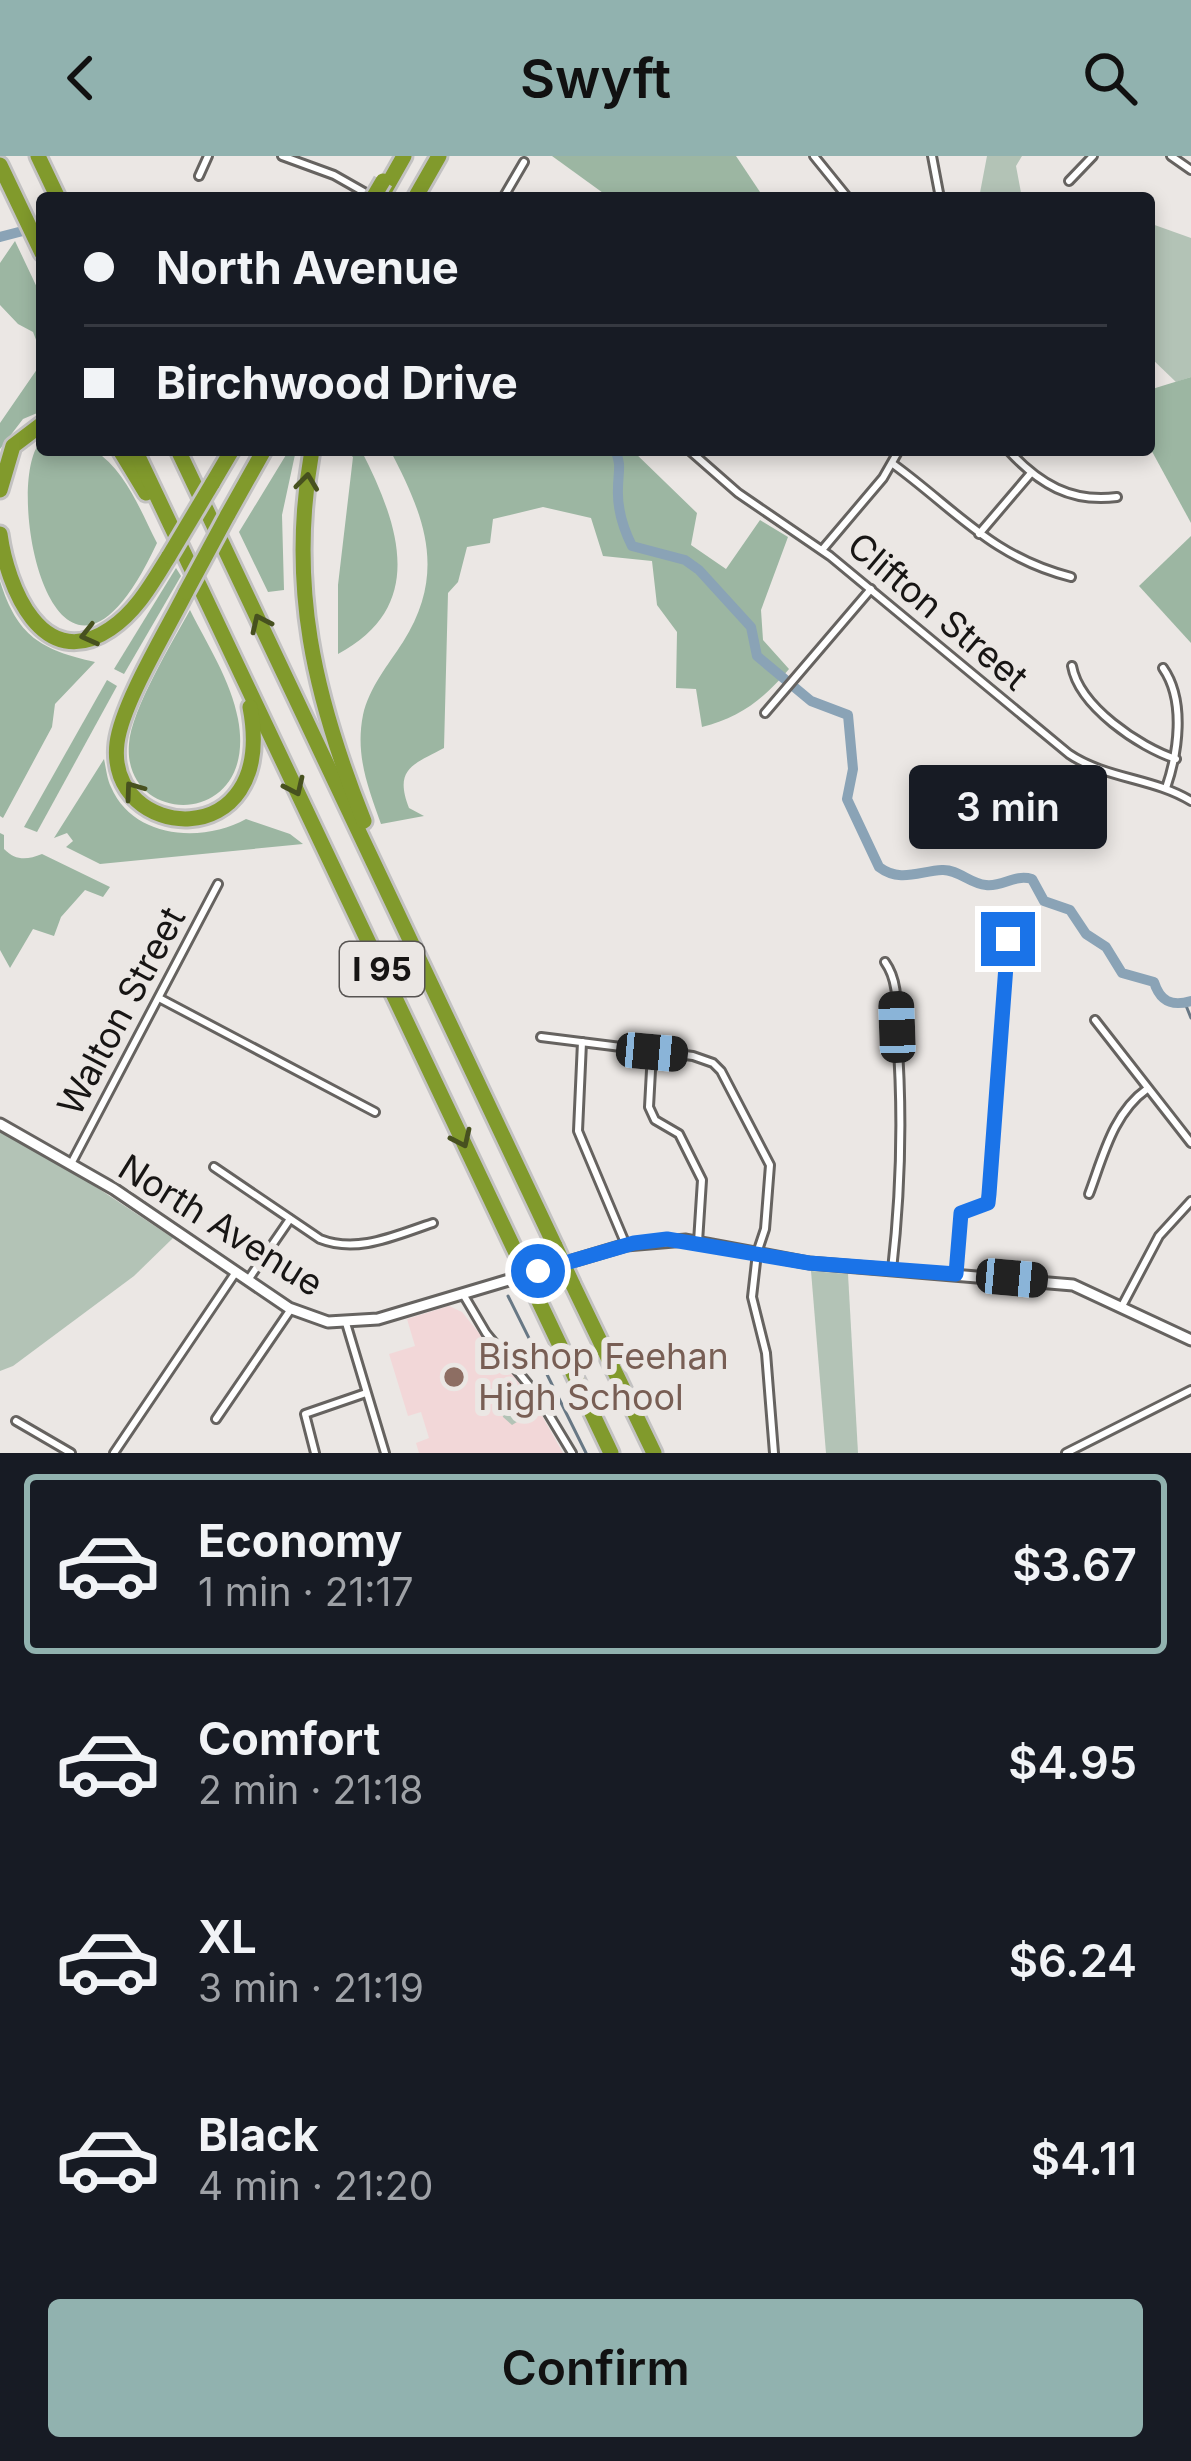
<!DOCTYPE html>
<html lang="en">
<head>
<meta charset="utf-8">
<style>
	body { margin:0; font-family:Inter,sans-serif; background:#20242c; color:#f1f3f6; height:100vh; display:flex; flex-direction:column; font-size:45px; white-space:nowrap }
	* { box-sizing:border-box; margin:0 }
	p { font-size:39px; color:#9ea1a6 }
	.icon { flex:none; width:66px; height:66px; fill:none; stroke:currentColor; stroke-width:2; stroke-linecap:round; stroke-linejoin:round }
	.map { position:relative; height:1297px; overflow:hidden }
	.side { display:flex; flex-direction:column; background:#171b24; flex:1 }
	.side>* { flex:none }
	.guide { position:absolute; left:36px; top:36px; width:1119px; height:264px; border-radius:12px; box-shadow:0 6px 18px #0003; display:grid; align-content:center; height:264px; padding:0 48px; background:#171b24 }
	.end { position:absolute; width:54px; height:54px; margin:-27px; border:15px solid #1a73e8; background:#fff; box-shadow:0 0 0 6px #fff }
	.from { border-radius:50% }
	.bubble { position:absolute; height:84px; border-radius:12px; background:#171b24; box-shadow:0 6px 18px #0003; font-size:39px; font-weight:600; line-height:84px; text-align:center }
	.car { position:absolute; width:36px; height:72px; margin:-36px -18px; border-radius:15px; box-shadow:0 0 9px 3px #0007; background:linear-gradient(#222 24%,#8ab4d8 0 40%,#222 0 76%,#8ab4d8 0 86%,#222 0) }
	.guide b { display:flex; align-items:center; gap:42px; height:114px; font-size:45px }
	.guide b+b { border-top:3px solid #363941 }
	.guide i { width:30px; height:30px; background:#f1f3f6 }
	ul { padding:21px 0 0; list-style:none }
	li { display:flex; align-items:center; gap:36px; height:180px; margin:0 24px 18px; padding:0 24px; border:6px solid transparent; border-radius:12px }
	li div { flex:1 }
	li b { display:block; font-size:45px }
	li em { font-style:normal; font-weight:600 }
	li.current { border-color:#91b2af }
	li>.icon { width:108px; height:108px; stroke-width:1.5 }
	.button { display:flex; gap:24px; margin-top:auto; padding:24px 48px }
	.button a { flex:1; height:138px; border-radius:12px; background:#91b2af; color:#111; font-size:48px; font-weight:600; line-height:138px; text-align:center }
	header { display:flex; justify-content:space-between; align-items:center; height:156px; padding:0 48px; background:#91b2af; color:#111; font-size:54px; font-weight:600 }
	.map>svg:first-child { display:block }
	.education { fill:#f2d7d8 }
	.green { fill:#b3c3b6 }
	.forest { fill:#9cb6a2 }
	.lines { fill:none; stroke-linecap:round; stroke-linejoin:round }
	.stream { stroke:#687885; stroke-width:3 }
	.river { stroke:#8aa3b6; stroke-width:10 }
	.street-casing { stroke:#666360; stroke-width:12 }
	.secondary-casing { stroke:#666360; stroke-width:15 }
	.highway-casing { stroke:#c3c2c2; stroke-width:21 }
	.street { stroke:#fff; stroke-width:6 }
	.secondary { stroke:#fff; stroke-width:9 }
	.highway { stroke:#819a2c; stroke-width:15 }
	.highway-bridge-casing { stroke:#c3c2c2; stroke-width:21; stroke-linecap:butt }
	.highway-bridge { stroke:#819a2c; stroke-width:15 }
	.oneway { stroke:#47511f }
	.route { stroke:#1a73e8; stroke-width:15 }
	.education-dot { fill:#8d6e63; stroke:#ebe7e4; stroke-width:4.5 }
	.labels { text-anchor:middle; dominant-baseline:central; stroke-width:12; stroke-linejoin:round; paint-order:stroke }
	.shield { fill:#ebe7e4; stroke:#575452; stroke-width:3 }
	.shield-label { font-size:33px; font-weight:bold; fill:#171514 }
	.street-label { font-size:36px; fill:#171514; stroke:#ebe7e4 }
	.education-label { font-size:36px; fill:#785e54; stroke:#ebe7e4; text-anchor:start }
</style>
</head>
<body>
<header><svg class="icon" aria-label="back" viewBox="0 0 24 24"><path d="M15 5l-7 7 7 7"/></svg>Swyft<svg class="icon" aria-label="search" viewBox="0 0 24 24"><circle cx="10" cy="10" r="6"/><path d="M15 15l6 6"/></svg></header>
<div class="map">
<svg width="1191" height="1297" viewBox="0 0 1191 1297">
	<rect width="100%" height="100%" fill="#ebe7e4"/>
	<polygon class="education" points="449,1150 462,1156 533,1244 563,1297 419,1297 416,1287 429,1282 421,1256 408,1260 389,1198 415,1190 407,1163"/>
	<g class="green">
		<polygon points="987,0 1022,0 1016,10 1022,42 979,42"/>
		<polygon points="1149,67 1191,82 1191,221 1176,226 1149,200"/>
		<polygon points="0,976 63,1009 173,1082 134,1120 13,1210 0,1215"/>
		<polygon points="811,1115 848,1118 858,1297 826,1297"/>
		<path d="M518 1239 530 1258 512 1269 503 1261C500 1249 506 1240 518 1239Z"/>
	</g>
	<g class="forest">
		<polygon points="552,0 736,0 764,42 610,42"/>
		<polygon points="15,85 42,142 42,199 33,176 18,168 0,149 0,107"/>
		<polygon points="42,206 42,255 23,263 0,293 0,267"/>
		<polygon points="1191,221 1191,367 1149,290 1149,234"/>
		<path d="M42 284V294H94C126 315 140 354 157 387 55 606 0 324 42 284Z"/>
		<polygon points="289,294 296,294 282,359 284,434 268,436 239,376"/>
		<path d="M345 294H361C399 368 428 450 338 498V429L353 301Z"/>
		<path d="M390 294H632L697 357 691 389 726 413 760 364 788 381 761 454 763 484 789 513C764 543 739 562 702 571L696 533 676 532 677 476 657 449 652 405 603 400 591 362 543 351 493 363 490 387 467 391 458 426 448 437 444 592C412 609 394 613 409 652L424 660 381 668C368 631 355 599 363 559 369 532 388 509 403 486 447 416 425 361 390 294Z"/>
		<polygon points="1191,380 1191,487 1139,430"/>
		<polygon points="176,412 181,420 124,518 114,513"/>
		<path d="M0 425C17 480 41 494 95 506L55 548 52 571 3 662 0 660Z"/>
		<path d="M190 454C207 488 231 525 238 563 259 674 122 672 129 588 131 554 173 485 190 454Z"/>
		<polygon points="107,524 117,530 37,676 24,671"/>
		<path d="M104 603C106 612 107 623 111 631 133 683 203 687 246 663L290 678 303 688 100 708 66 691 73 685 67 677 54 682Z"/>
		<path d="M0 677 4 679V693C16 705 27 704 42 698L110 731 103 741 85 734 61 761 54 780 33 773 10 812 0 794Z"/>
	</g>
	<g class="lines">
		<g class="stream">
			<polyline points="1185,847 1191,862"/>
			<polyline points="508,1140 586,1297"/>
		</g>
		<g class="river">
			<polyline points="0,81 42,70"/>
			<path d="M615 294C622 308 618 317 618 332 617 352 623 372 632 390L685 404 699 414 751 471 757 500 811 545 848 559 853 613 847 643 879 711C900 727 920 715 942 714 958 713 970 728 986 729 1003 731 1014 718 1032 723L1044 745 1070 754 1086 778 1106 791 1122 817 1154 826C1160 845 1171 851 1191 845"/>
		</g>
		<defs>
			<g id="street">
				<polyline points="282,0 334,19 371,40"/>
				<polyline points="814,0 848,42"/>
				<polyline points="932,0 940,42"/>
				<polyline points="1171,0 1191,14"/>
				<polyline points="199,20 208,0"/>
				<polyline points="1069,25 1093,0"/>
				<polyline points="503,42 524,6"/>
				<path d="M689 294 738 337 830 400 1069 598C1106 623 1154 622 1191 645"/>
				<path d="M1008 294C1039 328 1071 347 1117 341"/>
				<path d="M893 308C956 354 992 401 1071 421"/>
				<polyline points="979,378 1031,317"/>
				<polyline points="822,394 883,322 899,294"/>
				<path d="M1072 510C1079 550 1139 591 1176 603"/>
				<path d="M1163 512C1186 545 1178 597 1166 632"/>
				<polyline points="765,557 871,433"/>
				<path d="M885 806C900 827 896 854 897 879 903 958 901 1035 892 1114"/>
				<polyline points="159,842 375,956"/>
				<polyline points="1095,864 1191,987"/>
				<polyline points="541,881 693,900 713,907 721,915 770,1009 765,1073 757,1097 752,1141 766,1197 774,1297"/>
				<polyline points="582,886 578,975 626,1089"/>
				<polyline points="652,896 649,951 655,964 679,978 702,1024 698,1086"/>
				<polyline points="72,1006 218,728"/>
				<path d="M214 1011 320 1083C358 1098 396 1079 433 1067"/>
				<path d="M1089 1038C1103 1001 1113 957 1147 933"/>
				<polyline points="956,1118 961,1057 988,1047 989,1038 1008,783"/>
				<polyline points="248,1124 290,1063"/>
				<polyline points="463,1138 486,1177 537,1239 572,1297"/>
				<polyline points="1122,1150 1159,1080 1191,1045"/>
				<polyline points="346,1167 385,1297"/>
				<polyline points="216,1263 291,1153"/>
				<polyline points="16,1265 71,1297"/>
				<polyline points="114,1297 236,1116"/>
				<polyline points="315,1297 305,1258 366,1237"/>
				<polyline points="1066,1297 1191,1234"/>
			</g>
			<polyline id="secondary" points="0,968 114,1033 289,1152 328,1166 378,1163 626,1089 686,1084 809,1107 1073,1129 1191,1184"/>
			<g id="highway">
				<polyline points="38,0 58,42"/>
				<polyline points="0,9 42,97"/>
				<polyline points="382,39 404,0"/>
				<polyline points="415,42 439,0"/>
				<polyline points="120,294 146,337"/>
				<polyline points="135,294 518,1101"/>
				<polyline points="178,294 555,1090"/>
				<path d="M312 294C288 429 314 540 364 665"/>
				<polyline points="212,328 232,294"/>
				<polyline points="0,334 13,290 42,268"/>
				<polyline points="227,360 264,294"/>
				<path d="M0 378C7 430 42 519 110 473 137 455 152 427 169 400"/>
				<path d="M186 436C167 474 122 547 117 587 105 686 279 702 250 551"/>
				<polyline points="572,1127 654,1297"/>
				<polyline points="535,1137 611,1297"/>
			</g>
		</defs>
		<use href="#street" class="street-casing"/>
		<use href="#secondary" class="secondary-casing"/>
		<use href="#highway" class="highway-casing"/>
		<use href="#street" class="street"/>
		<use href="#secondary" class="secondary"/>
		<use href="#highway" class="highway"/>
		<defs>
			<g id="highway-bridge">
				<polyline points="373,42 383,25"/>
				<polyline points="169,400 212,328"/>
				<polyline points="186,436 227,360"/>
				<polyline points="555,1090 572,1127"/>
				<polyline points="518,1101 535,1137"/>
			</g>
		</defs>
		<use href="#highway-bridge" class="highway-bridge-casing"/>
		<use href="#highway-bridge" class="highway-bridge"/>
	</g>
	<defs><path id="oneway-chevron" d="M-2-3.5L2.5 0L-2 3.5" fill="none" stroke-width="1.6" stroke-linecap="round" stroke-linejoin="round" transform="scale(3)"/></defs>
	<g class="oneway">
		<use href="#oneway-chevron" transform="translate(307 326) rotate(-83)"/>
		<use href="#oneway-chevron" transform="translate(260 467) rotate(-115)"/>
		<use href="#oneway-chevron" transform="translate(89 479) rotate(166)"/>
		<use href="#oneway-chevron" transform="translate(295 631) rotate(65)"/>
		<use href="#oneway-chevron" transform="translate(133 634) rotate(-126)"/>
		<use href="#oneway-chevron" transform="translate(462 983) rotate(65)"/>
	</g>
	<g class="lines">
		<polyline class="route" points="538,1115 634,1087 667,1083 809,1107 956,1118 961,1057 988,1047 989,1038 1008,783"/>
	</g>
	<circle class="education-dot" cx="454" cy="1221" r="12"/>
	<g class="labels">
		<rect class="shield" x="340" y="786" width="84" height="54" rx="9"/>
		<g class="shield-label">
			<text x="382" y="813">I 95</text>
		</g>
		<g class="street-label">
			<text transform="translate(938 455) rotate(40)">Clifton Street</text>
			<text transform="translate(121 855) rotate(-62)">Walton Street</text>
			<text transform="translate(221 1069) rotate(32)">North Avenue</text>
		</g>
		<g class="education-label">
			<text x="478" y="1200">Bishop Feehan<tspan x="478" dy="41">High School</tspan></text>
		</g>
	</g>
</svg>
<i class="end from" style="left:538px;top:1115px"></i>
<i class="end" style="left:1008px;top:783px"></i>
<div class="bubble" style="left:909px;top:609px;width:198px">3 min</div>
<i class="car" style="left:897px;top:871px;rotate:358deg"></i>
<i class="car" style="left:652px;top:896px;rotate:95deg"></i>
<i class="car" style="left:1012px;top:1122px;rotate:95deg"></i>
<div class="guide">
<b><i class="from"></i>North Avenue</b>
<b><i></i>Birchwood Drive</b>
</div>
</div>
<section class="side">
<ul>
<li class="current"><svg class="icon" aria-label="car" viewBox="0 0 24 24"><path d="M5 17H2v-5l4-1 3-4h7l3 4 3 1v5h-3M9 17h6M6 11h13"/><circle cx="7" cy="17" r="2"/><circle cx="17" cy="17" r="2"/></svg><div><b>Economy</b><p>1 min · 21:17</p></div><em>$3.67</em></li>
<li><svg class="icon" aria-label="car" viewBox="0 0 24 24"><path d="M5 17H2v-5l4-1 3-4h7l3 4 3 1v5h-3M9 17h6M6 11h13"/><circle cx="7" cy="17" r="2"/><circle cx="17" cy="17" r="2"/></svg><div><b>Comfort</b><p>2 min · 21:18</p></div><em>$4.95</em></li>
<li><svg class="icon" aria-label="car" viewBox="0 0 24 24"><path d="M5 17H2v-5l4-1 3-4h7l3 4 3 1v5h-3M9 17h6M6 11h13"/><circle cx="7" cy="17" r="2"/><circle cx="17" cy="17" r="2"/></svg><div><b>XL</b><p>3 min · 21:19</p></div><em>$6.24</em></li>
<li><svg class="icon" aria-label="car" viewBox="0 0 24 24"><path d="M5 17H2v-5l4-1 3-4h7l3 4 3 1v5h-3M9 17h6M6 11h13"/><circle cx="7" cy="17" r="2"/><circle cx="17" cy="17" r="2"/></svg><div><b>Black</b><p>4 min · 21:20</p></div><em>$4.11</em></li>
</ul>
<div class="button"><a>Confirm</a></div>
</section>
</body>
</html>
